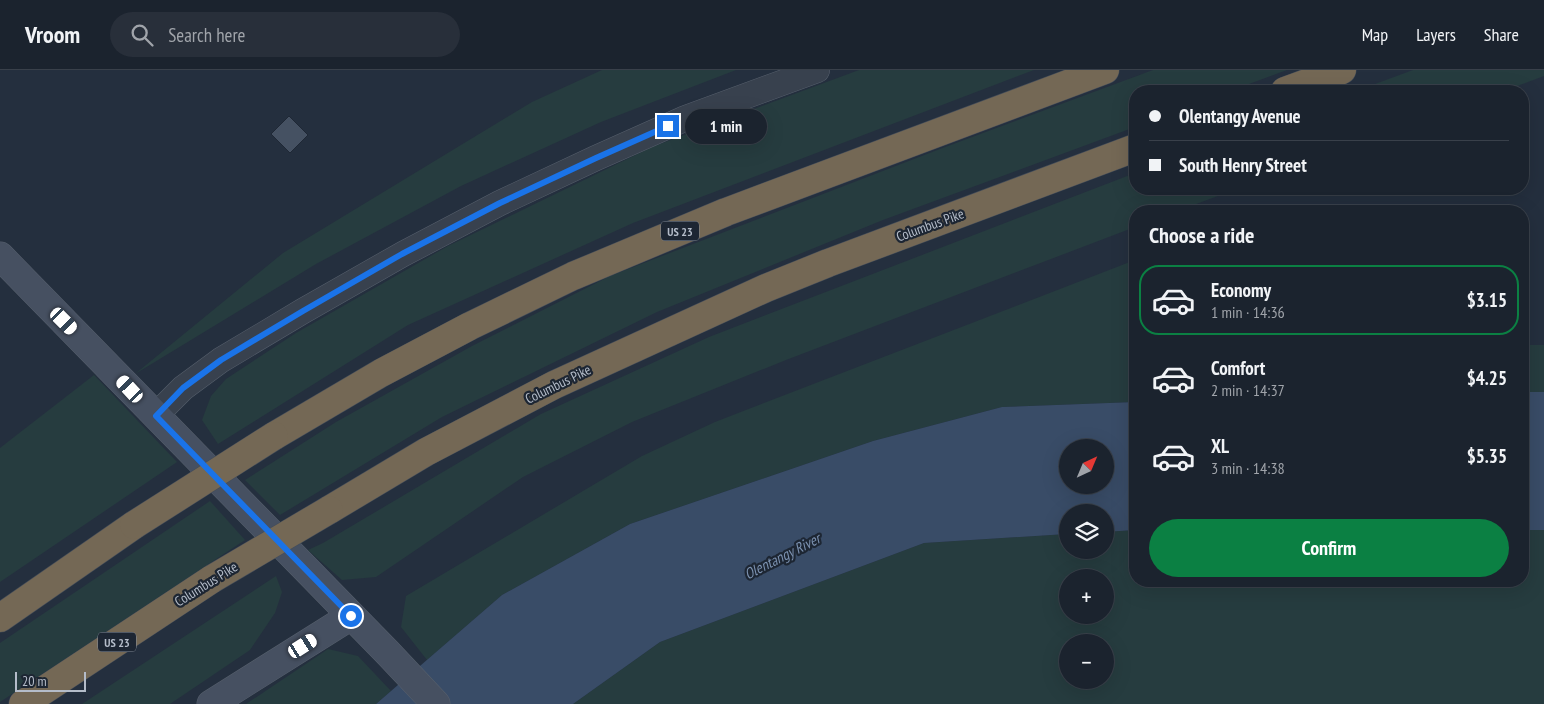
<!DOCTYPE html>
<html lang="en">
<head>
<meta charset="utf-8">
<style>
	body { margin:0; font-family:"PT Sans Narrow",sans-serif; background:#282f3a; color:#f1f3f6; height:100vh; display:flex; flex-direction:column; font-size:19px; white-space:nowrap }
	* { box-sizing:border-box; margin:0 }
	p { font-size:16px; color:#a0a4aa }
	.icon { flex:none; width:28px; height:28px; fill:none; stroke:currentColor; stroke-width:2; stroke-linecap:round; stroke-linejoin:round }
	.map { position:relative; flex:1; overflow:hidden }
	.details { position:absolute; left:1129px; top:135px; width:400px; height:382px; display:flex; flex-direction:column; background:#1b232e; border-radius:20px; box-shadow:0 5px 20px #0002,0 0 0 1px #39404a }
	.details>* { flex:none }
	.banner { position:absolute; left:1129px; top:15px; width:400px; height:110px; border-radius:20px; box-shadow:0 5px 20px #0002,0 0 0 1px #39404a; display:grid; align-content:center; height:110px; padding:0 20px; background:#1b232e }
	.needle { width:32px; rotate:44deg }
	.buttons { position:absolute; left:1059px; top:369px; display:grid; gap:10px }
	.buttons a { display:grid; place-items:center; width:55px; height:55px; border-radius:50%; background:#1b232e; box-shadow:0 5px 20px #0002,0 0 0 1px #39404a; font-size:25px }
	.scale { position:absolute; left:15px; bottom:12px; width:71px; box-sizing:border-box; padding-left:5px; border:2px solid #b4bcc9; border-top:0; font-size:14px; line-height:18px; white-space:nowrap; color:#b4bcc9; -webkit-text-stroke:4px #1d2633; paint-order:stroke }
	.end { position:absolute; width:22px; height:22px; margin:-11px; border:6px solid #1a73e8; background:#fff; box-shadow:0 0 0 2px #fff }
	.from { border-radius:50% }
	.bubble { position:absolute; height:35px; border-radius:18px; background:#1b232e; box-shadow:0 5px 20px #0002,0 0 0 1px #39404a; font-size:16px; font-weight:700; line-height:35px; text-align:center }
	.car { position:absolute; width:15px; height:30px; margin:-15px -8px; border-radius:6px; box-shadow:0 0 4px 1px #0007; background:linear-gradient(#fff 24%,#345 0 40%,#fff 0 76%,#345 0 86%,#fff 0) }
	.banner b { display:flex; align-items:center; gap:18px; height:48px; font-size:19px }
	.banner b+b { border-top:1px solid #39404a }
	.banner i { width:12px; height:12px; background:#f1f3f6 }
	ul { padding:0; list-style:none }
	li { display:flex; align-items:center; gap:15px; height:70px; margin:0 10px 8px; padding:0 10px; border:2px solid transparent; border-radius:20px }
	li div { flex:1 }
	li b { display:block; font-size:19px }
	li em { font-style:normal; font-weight:700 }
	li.selected { border-color:#0b8043 }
	li>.icon { width:45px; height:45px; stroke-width:1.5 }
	h2 { padding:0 20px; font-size:22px; line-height:60px }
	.primary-button { display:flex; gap:10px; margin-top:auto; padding:10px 20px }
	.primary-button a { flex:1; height:58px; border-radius:30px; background:#0b8043; color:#fff; font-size:20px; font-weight:700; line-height:58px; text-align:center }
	header { display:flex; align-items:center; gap:30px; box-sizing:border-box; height:70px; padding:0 25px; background:#1b232e; border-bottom:1px solid #39404a }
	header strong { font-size:24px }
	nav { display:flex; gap:28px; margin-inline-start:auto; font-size:18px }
	.search { width:350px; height:45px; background:#282f3a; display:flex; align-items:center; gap:12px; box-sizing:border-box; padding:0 18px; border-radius:28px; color:#a0a4aa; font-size:19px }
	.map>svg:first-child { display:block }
	.green { fill:#263c3f; fill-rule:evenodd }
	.water { fill:#394c67; fill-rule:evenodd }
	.building { fill:#455162; stroke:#1f2835 }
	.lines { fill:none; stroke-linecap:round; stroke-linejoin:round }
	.street-casing { stroke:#565f6c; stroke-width:26 }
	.secondary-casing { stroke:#565f6c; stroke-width:29 }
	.highway-casing { stroke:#434c59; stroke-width:29 }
	.street { stroke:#38414e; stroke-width:25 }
	.secondary { stroke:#465061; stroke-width:28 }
	.highway { stroke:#746855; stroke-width:28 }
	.highway-bridge-casing { stroke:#434c59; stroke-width:29; stroke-linecap:butt }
	.highway-bridge { stroke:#746855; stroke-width:28 }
	.route { stroke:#1a73e8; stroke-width:6 }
	.labels { text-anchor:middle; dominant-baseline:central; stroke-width:4.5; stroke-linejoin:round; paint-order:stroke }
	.shield { fill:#1d2633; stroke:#878f9c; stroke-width:1 }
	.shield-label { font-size:12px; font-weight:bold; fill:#b4bcc9 }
	.street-label { font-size:14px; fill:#b4bcc9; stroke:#1d2633 }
	.water-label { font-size:15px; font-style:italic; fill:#7c92b1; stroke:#1d2633 }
</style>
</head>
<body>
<header>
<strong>Vroom</strong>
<div class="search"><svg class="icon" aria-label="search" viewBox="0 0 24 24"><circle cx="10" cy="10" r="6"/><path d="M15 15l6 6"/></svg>Search here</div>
<nav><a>Map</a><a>Layers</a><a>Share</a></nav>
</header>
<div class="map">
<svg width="1544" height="634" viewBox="0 0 1544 634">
	<rect width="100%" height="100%" fill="#242f3e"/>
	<g class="green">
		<polygon points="602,0 736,0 601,52 461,116 316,194 135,304 283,183 532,32"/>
		<polygon points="859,0 1034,0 633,153 408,255 218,374 202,350 211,326 226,309 296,263 448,176 652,77"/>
		<polygon points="1153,0 1287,0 1230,21 1135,21 1135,57 883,150 657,242 442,347 280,445 245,410 336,352 472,276 610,206 940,79"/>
		<polygon points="1413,0 1544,0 1544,6 1504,21 1356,21"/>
		<polygon points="1135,103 1135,119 1237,119 1177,141 1135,141 1135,157 786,290 632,352 523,407 376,507 342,510 308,480 323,473 541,344 709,267"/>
		<polygon points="1135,190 1135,332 1002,337 873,371 630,454 502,525 427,590 401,557 406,526 642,386 715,352"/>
		<polygon points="1522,275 1544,275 1544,322 1523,322"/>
		<polygon points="94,305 177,392 0,512 0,378"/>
		<polygon points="210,431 245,470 0,632 0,573"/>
		<path d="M1135 460V511H1522L1523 460H1544V634H573L660 572 924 473 1067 464 1068 480H1105V462ZM1068 508H1105V545H1068ZM1068 572H1105V610H1068Z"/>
		<polygon points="276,506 282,522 275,543 250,580 170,634 82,634"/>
		<polygon points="328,579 358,586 391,621 376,634 246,634"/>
	</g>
	<g class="water">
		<rect x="1523" y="322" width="21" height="138"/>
		<path d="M1135 332V460L1105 462V442H1068L1067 464 924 473 660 572 573 634H376L502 525 630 454 873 371 1002 337ZM1068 378H1105V415H1068Z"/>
	</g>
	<polygon class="building" points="289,46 308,65 290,83 271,64"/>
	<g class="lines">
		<defs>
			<polyline id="street" points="155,346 183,318 221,290 303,241 403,184 500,133 596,88 686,48 817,0"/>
			<g id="secondary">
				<polyline points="0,186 387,582 436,634"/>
				<polyline points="211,634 351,546"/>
			</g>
			<g id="highway">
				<polyline points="1285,21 1342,0"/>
				<polyline points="274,366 381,303 470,256 573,206 726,142 1105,0"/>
				<polyline points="329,440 426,382 554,315 766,218 828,193 1135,78"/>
				<polyline points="0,548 134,455"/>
				<polyline points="23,634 212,509"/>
			</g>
		</defs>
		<use href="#street" class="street-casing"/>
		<use href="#secondary" class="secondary-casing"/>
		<use href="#highway" class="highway-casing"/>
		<use href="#street" class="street"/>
		<use href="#secondary" class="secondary"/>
		<use href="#highway" class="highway"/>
		<defs>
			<g id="highway-bridge">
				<polyline points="134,455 274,366"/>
				<polyline points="212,509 329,440"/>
			</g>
		</defs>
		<use href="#highway-bridge" class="highway-bridge-casing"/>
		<use href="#highway-bridge" class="highway-bridge"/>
	</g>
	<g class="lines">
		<polyline class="route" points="351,546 156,346 183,318 221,290 303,241 402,184 500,133 596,88 668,56"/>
	</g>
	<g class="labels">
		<g class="shield">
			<rect x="661" y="151.5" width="38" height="19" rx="4"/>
			<rect x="98" y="562.5" width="38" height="19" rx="4"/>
		</g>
		<g class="shield-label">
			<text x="680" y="161">US 23</text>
			<text x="117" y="572">US 23</text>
		</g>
		<g class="street-label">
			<text transform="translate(930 155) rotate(-20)">Columbus Pike</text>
			<text transform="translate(558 314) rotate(-26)">Columbus Pike</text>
			<text transform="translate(206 514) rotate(-32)">Columbus Pike</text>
		</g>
		<g class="water-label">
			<text transform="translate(782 486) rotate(-27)">Olentangy River</text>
		</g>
	</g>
</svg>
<div class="buttons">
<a><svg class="needle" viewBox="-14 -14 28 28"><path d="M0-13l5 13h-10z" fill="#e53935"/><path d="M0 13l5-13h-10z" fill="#a0a4aa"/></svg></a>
<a><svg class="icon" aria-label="layers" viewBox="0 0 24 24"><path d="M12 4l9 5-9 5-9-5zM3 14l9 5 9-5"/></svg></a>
<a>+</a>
<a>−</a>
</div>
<div class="scale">20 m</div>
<i class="end from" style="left:351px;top:546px"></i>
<i class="end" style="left:668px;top:56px"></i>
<div class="bubble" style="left:685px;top:39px;width:82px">1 min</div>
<i class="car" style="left:64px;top:251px;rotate:135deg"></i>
<i class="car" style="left:130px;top:319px;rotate:317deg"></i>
<i class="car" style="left:303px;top:576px;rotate:58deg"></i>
<div class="banner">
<b><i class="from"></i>Olentangy Avenue</b>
<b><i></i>South Henry Street</b>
</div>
<section class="details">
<h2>Choose a ride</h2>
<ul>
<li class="selected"><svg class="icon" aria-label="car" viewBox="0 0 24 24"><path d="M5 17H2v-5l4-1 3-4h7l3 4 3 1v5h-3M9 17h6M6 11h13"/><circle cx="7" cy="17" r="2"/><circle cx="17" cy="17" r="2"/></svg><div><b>Economy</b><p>1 min · 14:36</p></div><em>$3.15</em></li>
<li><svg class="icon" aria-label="car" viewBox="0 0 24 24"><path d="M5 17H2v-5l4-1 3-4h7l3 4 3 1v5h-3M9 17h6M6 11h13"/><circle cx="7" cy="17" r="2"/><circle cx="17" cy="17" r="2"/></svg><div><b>Comfort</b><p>2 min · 14:37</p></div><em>$4.25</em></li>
<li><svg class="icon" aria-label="car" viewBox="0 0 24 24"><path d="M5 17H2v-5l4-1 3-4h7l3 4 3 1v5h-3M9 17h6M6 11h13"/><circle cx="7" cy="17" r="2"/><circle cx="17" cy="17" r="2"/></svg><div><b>XL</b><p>3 min · 14:38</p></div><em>$5.35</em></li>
</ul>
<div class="primary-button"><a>Confirm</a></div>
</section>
</div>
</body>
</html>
